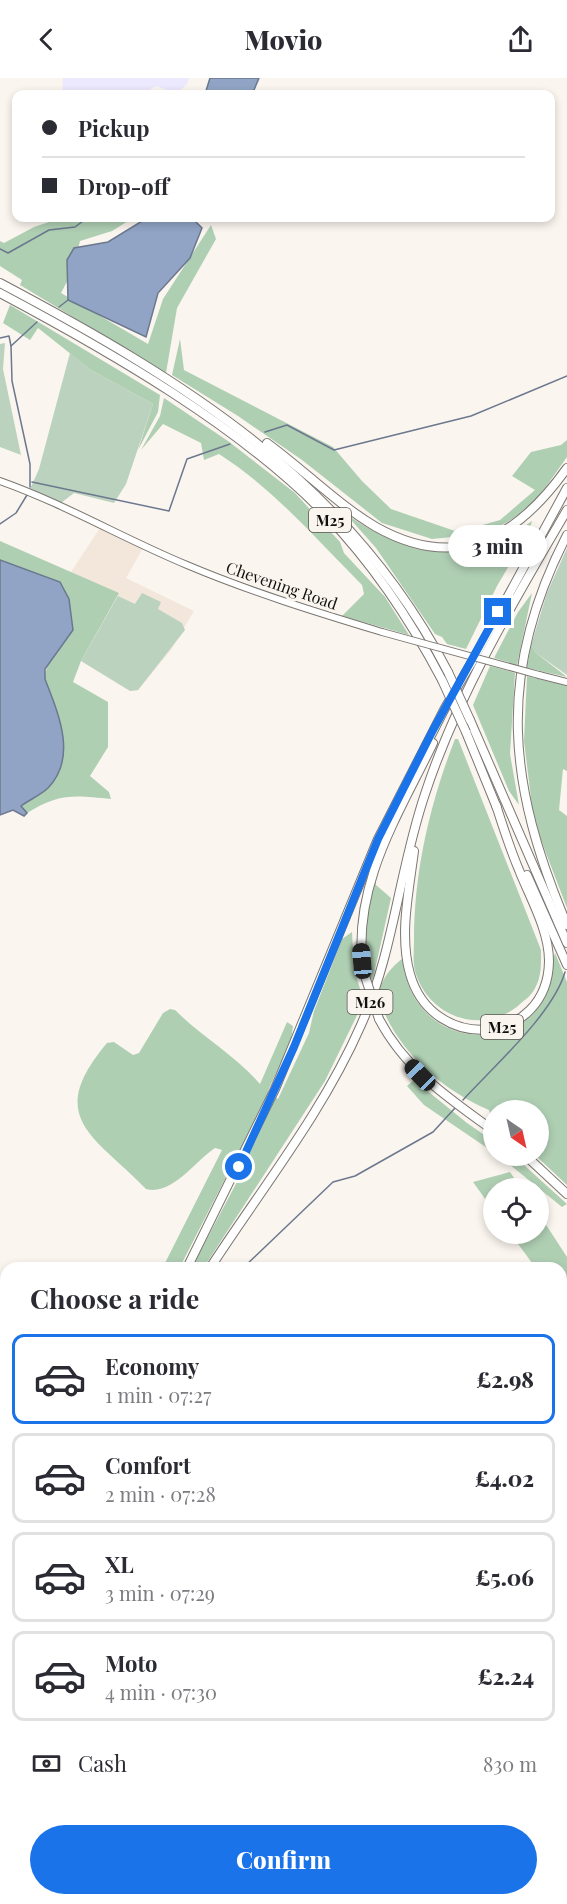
<!DOCTYPE html>
<html lang="en">
<head>
<meta charset="utf-8">
<style>
	body { margin:0; font-family:"Playfair Display",serif; background:#f7f7f7; color:#2b2b33; height:100vh; display:flex; flex-direction:column; font-size:22px; white-space:nowrap }
	* { box-sizing:border-box; margin:0 }
	p { font-size:20px; color:#7c7c81 }
	.icon { flex:none; width:33px; height:33px; fill:none; stroke:currentColor; stroke-width:2; stroke-linecap:round; stroke-linejoin:round }
	.map { position:relative; flex:1; overflow:hidden }
	.side { position:absolute; left:0px; top:1184px; width:567px; height:644px; display:flex; flex-direction:column; background:#fff; border-radius:18px 18px 0 0; box-shadow:0 3px 9px #0003 }
	.side>* { flex:none }
	.banner { position:absolute; left:12px; top:12px; width:543px; height:132px; border-radius:12px; box-shadow:0 3px 9px #0003; display:grid; align-content:center; height:132px; padding:0 30px; background:#fff }
	.needle { width:39px; rotate:146deg }
	.controls { position:absolute; left:483px; top:1022px; display:grid; gap:12px }
	.controls a { display:grid; place-items:center; width:66px; height:66px; border-radius:50%; background:#fff; box-shadow:0 3px 9px #0003; font-size:30px }
	.end { position:absolute; width:27px; height:27px; margin:-14px; border:8px solid #1a73e8; background:#fff; box-shadow:0 0 0 3px #fff }
	.from { border-radius:50% }
	.bubble { position:absolute; height:42px; border-radius:21px; background:#fff; box-shadow:0 3px 9px #0003; font-size:20px; font-weight:800; line-height:42px; text-align:center }
	.car { position:absolute; width:18px; height:36px; margin:-18px -9px; border-radius:8px; box-shadow:0 0 4px 2px #0007; background:linear-gradient(#222 24%,#8ab4d8 0 40%,#222 0 76%,#8ab4d8 0 86%,#222 0) }
	.banner b { display:flex; align-items:center; gap:21px; height:57px; font-size:22px }
	.banner b+b { border-top:2px solid #e1e1e2 }
	.banner i { width:15px; height:15px; background:#2b2b33 }
	ul { padding:0; list-style:none }
	li { display:flex; align-items:center; gap:18px; height:90px; margin:0 12px 9px; padding:0 18px; border:3px solid #e1e1e2; border-radius:12px }
	li div { flex:1 }
	li b { display:block; font-size:22px }
	li em { font-style:normal; font-weight:800 }
	li.on { border-color:#1a73e8 }
	li>.icon { width:54px; height:54px; stroke-width:1.5 }
	h2 { padding:0 30px; font-size:27px; line-height:72px }
	.pay { display:flex; align-items:center; gap:15px; height:66px; padding:0 30px; font-size:22px }
	.pay p { margin-inline-start:auto }
	.primary-button { display:flex; gap:12px; margin-top:auto; padding:12px 30px }
	.primary-button a { flex:1; height:69px; border-radius:36px; background:#1a73e8; color:#fff; font-size:24px; font-weight:800; line-height:69px; text-align:center }
	header { display:flex; justify-content:space-between; align-items:center; height:78px; padding:0 30px; background:#fff; font-size:27px; font-weight:800 }
	.map>svg:first-child { display:block }
	.built { fill:#f3e7dc }
	.industrial { fill:#ece9ff }
	.green { fill:#bbd2be }
	.forest { fill:#afcfb3 }
	.water { fill:#91a4c5; stroke:#6b788e; stroke-width:1.5 }
	.lines { fill:none; stroke-linecap:round; stroke-linejoin:round }
	.stream { stroke:#6b788e; stroke-width:1.5 }
	.minor-casing { stroke:#7b7671; stroke-width:8 }
	.major-casing { stroke:#7b7671; stroke-width:9 }
	.highway-casing { stroke:#7b7671; stroke-width:10 }
	.minor { stroke:#fff; stroke-width:6 }
	.major { stroke:#fff; stroke-width:8 }
	.highway { stroke:#fff; stroke-width:8 }
	.minor-bridge-casing { stroke:#7b7671; stroke-width:8; stroke-linecap:butt }
	.highway-bridge-casing { stroke:#7b7671; stroke-width:10; stroke-linecap:butt }
	.minor-bridge { stroke:#fff; stroke-width:6 }
	.highway-bridge { stroke:#fff; stroke-width:8 }
	.route { stroke:#1a73e8; stroke-width:8 }
	.labels { text-anchor:middle; dominant-baseline:central; stroke-width:6; stroke-linejoin:round; paint-order:stroke }
	.shield { fill:#fbf5ef; stroke:#585552; stroke-width:1.5 }
	.shield-label { font-size:15px; font-weight:bold; fill:#12100f }
	.street-label { font-size:16px; fill:#12100f; stroke:#fbf5ef }
</style>
</head>
<body>
<header><svg class="icon" aria-label="back" viewBox="0 0 24 24"><path d="M15 5l-7 7 7 7"/></svg>Movio<svg class="icon" aria-label="share" viewBox="0 0 24 24"><path d="M12 15V3M7 8l5-5 5 5M5 13v7h14v-7"/></svg></header>
<div class="map">
<svg width="567" height="1826" viewBox="0 0 567 1826">
	<rect width="100%" height="100%" fill="#fbf5ef"/>
	<polygon class="built" points="100,450 143,470 126,500 194,533 171,572 138,612 130,613 71,494"/>
	<polygon class="industrial" points="63,0 189,0 187,6 176,16 157,8 141,16 62,16"/>
	<g class="green">
		<polygon points="5,265 3,291 21,377 0,369 0,266"/>
		<polygon points="70,275 91,292 153,326 126,406 114,425 74,415 61,425 30,411 39,391"/>
		<polygon points="567,470 567,597 536,575 531,567 547,515"/>
		<polygon points="142,515 161,524 158,531 182,545 185,552 138,612 130,613 81,583 118,518 135,526"/>
		<polygon points="327,1821 522,1821 520,1826 327,1826"/>
	</g>
	<g class="forest">
		<polygon points="61,140 133,140 112,153 80,163 72,194 61,215 148,266 163,221 211,147 216,161 177,230 166,295 20,207 22,202 0,188 0,163 4,165 34,149"/>
		<polygon points="10,227 160,317 158,334 138,372 153,326 91,292 38,250 30,262 3,245"/>
		<polygon points="180,261 184,292 333,369 362,403 391,431 458,454 500,442 535,412 512,398 531,374 561,367 567,362 567,379 538,420 516,439 495,451 473,457 432,461 382,445 302,382 238,338 172,297"/>
		<path d="M164 320 228 363 295 415 340 464 344 475 385 519 409 557 342 538 364 516 362 507C316 461 275 412 219 376L204 382 201 365 163 346 141 372 160 338Z"/>
		<path d="M352 440C413 481 470 487 532 443L529 454 497 508 466 571 447 566 442 559 435 556 376 470 352 443Z"/>
		<path d="M0 463 119 515 81 583 73 604 108 624V669L90 698 109 714 111 721C74 717 59 715 27 735L20 728C28 723 41 718 48 710 76 677 59 636 45 601 45 584 59 572 68 559 77 548 66 515 60 504L0 482Z"/>
		<polygon points="532,515 517,587 494,580 518,534"/>
		<polygon points="531,567 536,575 567,599 527,590"/>
		<polygon points="490,588 515,595 510,676 519,727 509,713 473,627"/>
		<polygon points="527,598 567,608 567,693 563,691 559,732 567,738 567,830 541,762 532,728 524,663"/>
		<path d="M455 661H458L541 872C541 886 542 899 534 912 531 918 523 923 518 928 483 956 433 941 417 899 412 888 414 874 414 862 414 793 430 725 455 661Z"/>
		<path d="M375 797 376 807 391 820 372 905C360 867 367 834 375 797Z"/>
		<path d="M352 854 354 892 364 923 325 1003 204 1189H192L239 1100 228 1095 180 1189H163L222 1072 215 1070C195 1083 172 1118 146 1111 94 1057 44 1040 107 965L114 964 133 977 139 975 163 935 170 931 175 932C202 959 235 977 260 1006L287 944 293 948 291 962 268 1013 278 1021 309 955 314 933 342 861Z"/>
		<path d="M555 875 567 904V1107L535 1077H538V1032H494L493 1044 489 1032C445 1013 404 979 384 934L380 931C374 912 387 892 402 881 405 899 410 917 423 931 453 967 512 965 539 927 552 910 549 893 555 875Z"/>
		<polygon points="414,1002 467,1045 493,1063 493,1074 424,1027 407,1008"/>
		<polygon points="498,1077 513,1077 567,1126 562,1129"/>
		<polygon points="510,1094 521,1110 494,1110 493,1132 473,1104"/>
		<polygon points="539,1136 567,1179 567,1245 561,1234 561,1190 535,1189 510,1155 538,1155"/>
		<polygon points="6,1543 6,1715 0,1714 0,1553"/>
	</g>
	<g class="water">
		<polygon points="210,0 259,0 254,12 245,16 205,16"/>
		<polygon points="147,140 192,140 202,150 190,180 158,215 146,259 68,222 67,182 74,170 108,164"/>
		<path d="M0 482 60 504 69 521 73 552 45 591V601C58 635 78 679 48 710 41 717 29 722 21 728L27 735 24 738 13 732 0 737Z"/>
	</g>
	<g class="lines">
		<g class="stream">
			<polyline points="153,16 159,13 168,16"/>
			<polyline points="0,171 8,175 49,152 75,149 87,140"/>
			<polyline points="59,229 68,222"/>
			<polyline points="0,260 9,258 11,268"/>
			<polyline points="265,354 287,347 334,372 471,338 567,298"/>
			<polyline points="32,404 169,433 187,381 230,366"/>
			<polyline points="30,409 30,386 12,303 11,268 37,244"/>
			<polyline points="0,446 16,435 27,417"/>
			<path d="M463 1022C493 989 553 936 565 894"/>
			<polyline points="243,1190 333,1104 355,1098 433,1054 455,1030"/>
			<polyline points="0,1430 6,1427"/>
		</g>
		<defs>
			<g id="minor">
				<path d="M0 403C65 426 124 461 187 487 251 514 316 534 382 554"/>
				<polyline points="539,597 567,604"/>
				<polyline points="205,1821 210,1826"/>
			</g>
			<polyline id="major" points="0,1720 6,1722"/>
			<g id="highway">
				<path d="M0 205C183 302 350 404 448 594"/>
				<path d="M0 215C109 273 242 349 327 438 374 487 411 543 442 602"/>
				<path d="M267 365C304 392 337 426 376 449 458 495 518 459 567 390"/>
				<path d="M567 457C495 596 508 708 567 847"/>
				<polyline points="471,586 567,410"/>
				<polyline points="470,642 567,865"/>
				<polyline points="466,654 497,730"/>
				<path d="M414 773C409 813 399 857 410 896 433 977 548 967 549 883 549 852 530 820 519 792 510 771 503 749 496 727"/>
				<polyline points="527,797 567,887"/>
				<path d="M363 892C352 807 398 738 433 665"/>
				<path d="M379 941C405 991 448 1020 494 1053"/>
				<polyline points="525,1077 567,1116"/>
				<polyline points="187,1190 275,1011 378,761 445,630 469,589"/>
				<path d="M210 1190C262 1110 323 1034 361 947 394 873 399 792 425 716 457 618 515 521 567 432"/>
				<polyline points="0,1524 6,1514"/>
				<polyline points="0,1541 6,1531"/>
				<polyline points="561,1757 567,1742"/>
				<polyline points="561,1791 567,1774"/>
				<polyline points="536,1826 538,1821"/>
				<polyline points="549,1826 551,1821"/>
			</g>
		</defs>
		<use href="#minor" class="minor-casing"/>
		<use href="#major" class="major-casing"/>
		<use href="#highway" class="highway-casing"/>
		<use href="#minor" class="minor"/>
		<use href="#major" class="major"/>
		<use href="#highway" class="highway"/>
		<defs>
			<polyline id="minor-bridge" points="382,554 539,597"/>
			<g id="highway-bridge">
				<polyline points="448,594 470,642"/>
				<polyline points="442,602 466,654"/>
				<polyline points="363,892 379,941"/>
			</g>
		</defs>
		<use href="#minor-bridge" class="minor-bridge-casing"/>
		<use href="#highway-bridge" class="highway-bridge-casing"/>
		<use href="#minor-bridge" class="minor-bridge"/>
		<use href="#highway-bridge" class="highway-bridge"/>
	</g>
	<g class="lines">
		<polyline class="route" points="239,1089 294,969 378,761 433,652 498,534"/>
	</g>
	<g class="labels">
		<g class="shield">
			<rect x="309" y="430" width="42" height="24" rx="4.5"/>
			<rect x="347.5" y="912" width="45" height="24" rx="4.5"/>
			<rect x="481" y="937" width="42" height="24" rx="4.5"/>
		</g>
		<g class="shield-label">
			<text x="330" y="442">M25</text>
			<text x="370" y="924">M26</text>
			<text x="502" y="949">M25</text>
		</g>
		<g class="street-label">
			<text transform="translate(282 507) rotate(19)">Chevening Road</text>
		</g>
	</g>
</svg>
<div class="controls">
<a><svg class="needle" viewBox="-14 -14 28 28"><path d="M0-13l5 13h-10z" fill="#e53935"/><path d="M0 13l5-13h-10z" fill="#7c7c81"/></svg></a>
<a><svg class="icon" aria-label="locate" viewBox="0 0 24 24"><circle cx="12" cy="12" r="6"/><path d="M12 2v4M12 18v4M2 12h4M18 12h4"/></svg></a>
</div>
<i class="end from" style="left:239px;top:1089px"></i>
<i class="end" style="left:498px;top:534px"></i>
<div class="bubble" style="left:448px;top:447px;width:99px">3 min</div>
<i class="car" style="left:362px;top:883px;rotate:355deg"></i>
<i class="car" style="left:420px;top:997px;rotate:316deg"></i>
<div class="banner">
<b><i class="from"></i>Pickup</b>
<b><i></i>Drop-off</b>
</div>
<section class="side">
<h2>Choose a ride</h2>
<ul>
<li class="on"><svg class="icon" aria-label="car" viewBox="0 0 24 24"><path d="M5 17H2v-5l4-1 3-4h7l3 4 3 1v5h-3M9 17h6M6 11h13"/><circle cx="7" cy="17" r="2"/><circle cx="17" cy="17" r="2"/></svg><div><b>Economy</b><p>1 min · 07:27</p></div><em>£2.98</em></li>
<li><svg class="icon" aria-label="car" viewBox="0 0 24 24"><path d="M5 17H2v-5l4-1 3-4h7l3 4 3 1v5h-3M9 17h6M6 11h13"/><circle cx="7" cy="17" r="2"/><circle cx="17" cy="17" r="2"/></svg><div><b>Comfort</b><p>2 min · 07:28</p></div><em>£4.02</em></li>
<li><svg class="icon" aria-label="car" viewBox="0 0 24 24"><path d="M5 17H2v-5l4-1 3-4h7l3 4 3 1v5h-3M9 17h6M6 11h13"/><circle cx="7" cy="17" r="2"/><circle cx="17" cy="17" r="2"/></svg><div><b>XL</b><p>3 min · 07:29</p></div><em>£5.06</em></li>
<li><svg class="icon" aria-label="car" viewBox="0 0 24 24"><path d="M5 17H2v-5l4-1 3-4h7l3 4 3 1v5h-3M9 17h6M6 11h13"/><circle cx="7" cy="17" r="2"/><circle cx="17" cy="17" r="2"/></svg><div><b>Moto</b><p>4 min · 07:30</p></div><em>£2.24</em></li>
</ul>
<div class="pay"><svg class="icon" aria-label="cash" viewBox="0 0 24 24"><path d="M3 7h18v10H3z"/><circle cx="12" cy="12" r="2"/></svg>Cash<p>830 m</p></div>
<div class="primary-button"><a>Confirm</a></div>
</section>
</div>
</body>
</html>
